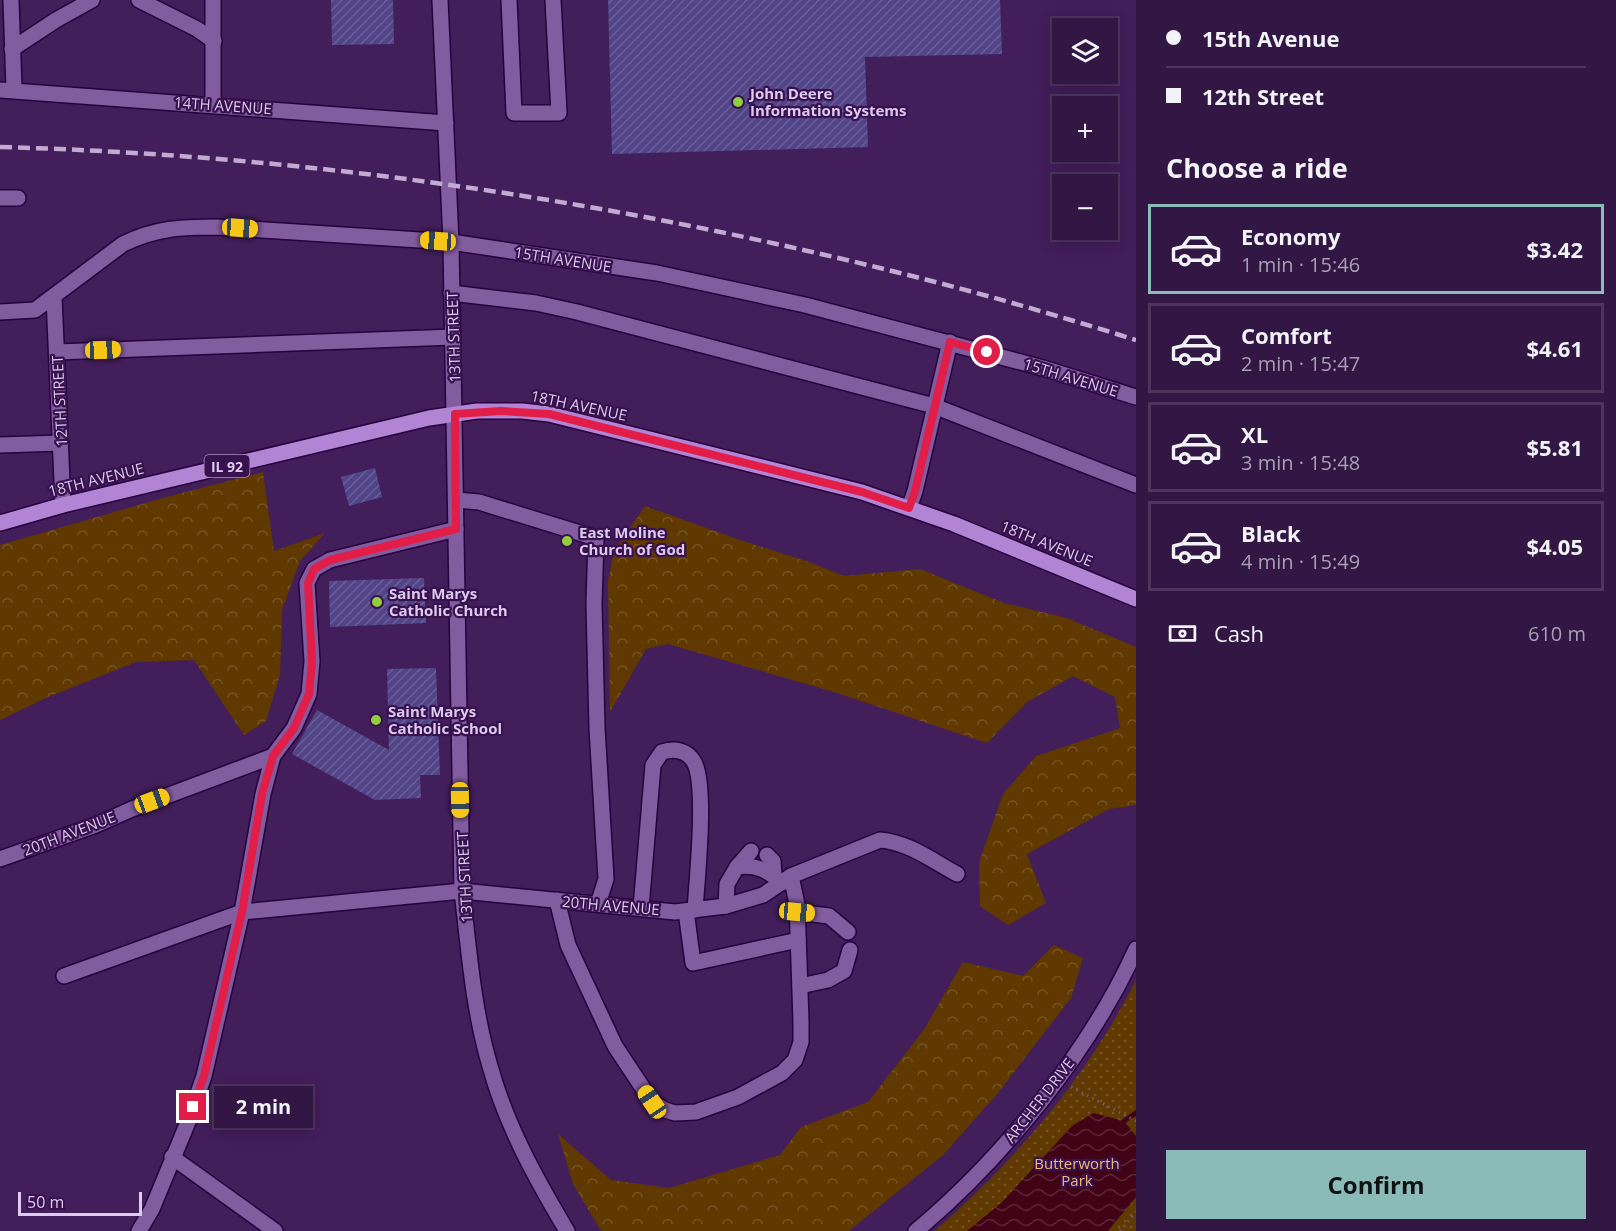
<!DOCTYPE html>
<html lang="en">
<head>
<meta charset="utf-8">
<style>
	body { margin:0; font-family:"Open Sans",sans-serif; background:#3d234f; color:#f1f3f6; height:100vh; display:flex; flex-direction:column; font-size:22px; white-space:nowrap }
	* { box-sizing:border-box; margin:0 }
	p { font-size:20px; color:#a89fb2 }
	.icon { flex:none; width:33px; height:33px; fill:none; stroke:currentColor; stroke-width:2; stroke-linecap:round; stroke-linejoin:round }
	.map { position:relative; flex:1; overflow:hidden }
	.panel { display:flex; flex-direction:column; background:#321644; width:480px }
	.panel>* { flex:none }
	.top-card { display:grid; align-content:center; height:132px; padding:0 30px; background:#321644 }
	.tools { position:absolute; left:1052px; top:18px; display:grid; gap:12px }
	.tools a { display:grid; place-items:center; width:66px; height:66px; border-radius:0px; background:#321644; box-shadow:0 3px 15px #0003,0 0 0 2px #4d355d; font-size:30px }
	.scale { position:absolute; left:18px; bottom:15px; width:124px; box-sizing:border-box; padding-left:6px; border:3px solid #ddcaee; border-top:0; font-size:16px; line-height:21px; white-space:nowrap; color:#ddcaee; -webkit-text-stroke:4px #37124e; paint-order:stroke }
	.end { position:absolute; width:27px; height:27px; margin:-14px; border:8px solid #e11d48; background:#fff; box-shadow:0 0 0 3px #fff }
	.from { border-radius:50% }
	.bubble { position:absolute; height:42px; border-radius:0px; background:#321644; box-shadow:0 3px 15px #0003,0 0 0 2px #4d355d; font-size:20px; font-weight:700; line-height:42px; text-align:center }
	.car { position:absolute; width:18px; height:36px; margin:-18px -9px; border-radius:8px; box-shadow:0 0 4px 2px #0007; background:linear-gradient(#f5c518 24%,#345 0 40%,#f5c518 0 76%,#345 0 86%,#f5c518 0) }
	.top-card b { display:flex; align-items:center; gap:21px; height:57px; font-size:22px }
	.top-card b+b { border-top:2px solid #4d355d }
	.top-card i { width:15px; height:15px; background:#f1f3f6 }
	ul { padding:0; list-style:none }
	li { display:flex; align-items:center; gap:18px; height:90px; margin:0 12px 9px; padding:0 18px; border:3px solid #4d355d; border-radius:0px }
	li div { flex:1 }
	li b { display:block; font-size:22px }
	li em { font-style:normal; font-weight:700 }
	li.on { border-color:#8bbbb9 }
	li>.icon { width:54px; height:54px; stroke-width:1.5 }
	h2 { padding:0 30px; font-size:27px; line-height:72px }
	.pay { display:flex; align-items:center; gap:15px; height:66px; padding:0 30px; font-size:22px }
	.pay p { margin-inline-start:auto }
	.cta { display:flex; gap:12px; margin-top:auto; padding:12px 30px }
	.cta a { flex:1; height:69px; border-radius:0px; background:#8bbbb9; color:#111; font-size:24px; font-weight:700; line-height:69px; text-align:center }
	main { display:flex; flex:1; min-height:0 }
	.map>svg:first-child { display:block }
	.forest { fill:url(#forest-crowns) }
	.park { fill:url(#park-dots) }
	.water { fill:url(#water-waves) }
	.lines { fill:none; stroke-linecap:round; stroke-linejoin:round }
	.stream { stroke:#420317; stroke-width:5 }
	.building { fill:url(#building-hatch) }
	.minor-casing { stroke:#28013e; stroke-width:18 }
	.major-casing { stroke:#28013e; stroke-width:18 }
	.path { stroke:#735589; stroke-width:3; stroke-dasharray:1.5 4.5; stroke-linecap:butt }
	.minor { stroke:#815c9e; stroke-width:15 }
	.major { stroke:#b184d4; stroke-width:15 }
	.rail { stroke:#c1abd3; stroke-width:4.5; stroke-dasharray:12 6; stroke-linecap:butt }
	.route { stroke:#e11d48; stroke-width:8 }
	.poi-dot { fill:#92cd3e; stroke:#37124e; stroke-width:2 }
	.labels { text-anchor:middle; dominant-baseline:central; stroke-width:4.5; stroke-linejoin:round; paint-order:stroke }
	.shield { fill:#37124e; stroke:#ab93be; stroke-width:1.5 }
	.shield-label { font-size:14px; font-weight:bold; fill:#ddcaee }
	.poi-label { font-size:15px; font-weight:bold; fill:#ddcaee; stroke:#37124e; text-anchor:start }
	.street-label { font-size:15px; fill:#ddcaee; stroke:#37124e }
	.park-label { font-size:15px; fill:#f3b771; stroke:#37124e }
</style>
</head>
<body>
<main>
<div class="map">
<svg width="1136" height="1231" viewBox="0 0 1136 1231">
	<defs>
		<pattern id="forest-crowns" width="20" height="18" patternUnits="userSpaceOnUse" patternTransform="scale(1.5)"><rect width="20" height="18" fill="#5f3900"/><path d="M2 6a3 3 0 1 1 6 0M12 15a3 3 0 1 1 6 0" fill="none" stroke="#765426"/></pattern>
		<pattern id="park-dots" width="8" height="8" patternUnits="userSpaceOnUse" patternTransform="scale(1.5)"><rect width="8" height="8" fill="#5f3900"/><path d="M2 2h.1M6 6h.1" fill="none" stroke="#765426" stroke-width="1.8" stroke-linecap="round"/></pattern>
		<pattern id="water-waves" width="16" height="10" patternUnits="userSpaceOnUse" patternTransform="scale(1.5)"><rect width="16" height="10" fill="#420317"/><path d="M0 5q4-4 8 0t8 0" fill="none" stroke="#5d2639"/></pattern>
		<pattern id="building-hatch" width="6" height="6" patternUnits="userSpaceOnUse" patternTransform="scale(1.5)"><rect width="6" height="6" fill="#514588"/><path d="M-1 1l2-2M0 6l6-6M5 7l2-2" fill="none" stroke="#6a5e99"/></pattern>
	</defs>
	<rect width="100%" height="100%" fill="#421e5a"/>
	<g class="forest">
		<polygon points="263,472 274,551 325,533 300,561 282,610 280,675 266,721 244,735 194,660 136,662 48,697 0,720 0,545 166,497"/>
		<polygon points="645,506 740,540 809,562 844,576 920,569 1004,603 1067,618 1136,647 1136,805 1109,809 1027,854 1046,903 1008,925 980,906 979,862 1003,794 1036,756 1120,728 1115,697 1073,676 1027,702 987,743 837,693 668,644 646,649 610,712 608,581 614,551"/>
		<polygon points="1054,945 1083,958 1071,998 998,1093 943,1155 849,1231 601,1231 573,1184 558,1134 611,1180 669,1188 780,1155 801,1127 868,1102 925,1028 963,962 1023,976"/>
	</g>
	<path class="park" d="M1136 980V1231H935C1015 1161 1088 1076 1136 980Z"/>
	<polygon class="water" points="1093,1113 1124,1121 1136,1136 1136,1197 1108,1231 967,1231 1002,1202 1072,1126"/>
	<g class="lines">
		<polyline class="stream" points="1124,1121 1136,1113"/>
	</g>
	<g class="building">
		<polygon points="331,0 393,0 394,44 332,45"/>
		<polygon points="608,0 1000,0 1002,54 865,57 868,147 612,154"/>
		<polygon points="375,468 382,497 349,506 341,477"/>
		<polygon points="424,578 426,623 330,627 329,581"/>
		<polygon points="436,668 440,775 420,775 421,798 375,800 292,754 317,710 389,750 387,669"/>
	</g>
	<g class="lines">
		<defs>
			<g id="minor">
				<polyline points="11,0 14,89"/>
				<polyline points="139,0 197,29 214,41"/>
				<path d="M440 0 451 242 462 891C469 950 473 1009 490 1066 506 1125 536 1179 567 1231"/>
				<polyline points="509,0 514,113 559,113 553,0"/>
				<polyline points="12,49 56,20 92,0"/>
				<polyline points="0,90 446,123"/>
				<polyline points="213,104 213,0"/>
				<polyline points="0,198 18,198"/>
				<polyline points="451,293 536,303 577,312 934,406 1136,485"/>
				<polyline points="54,297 63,505"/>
				<path d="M0 312 35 310 123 244C156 228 181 227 217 227L451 242 657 273 805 305 1043 368 1136 397"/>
				<polyline points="57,352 453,337"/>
				<polyline points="0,445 61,443"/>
				<polyline points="456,500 479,502 596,538 594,604 597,728 606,879 598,904"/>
				<polyline points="909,508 915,491 950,342"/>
				<polyline points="767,855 773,861 774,876"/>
				<polyline points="0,859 96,825 132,809 273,756"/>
				<polyline points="737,867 751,851"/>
				<polyline points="557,900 568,945 615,1046 652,1102 665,1110 675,1113 696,1112 738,1097 782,1073 795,1060 801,1042 801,1021 797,904 791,876"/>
				<path d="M726 906 727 884 737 867C755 864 768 870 782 883"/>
				<path d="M641 908 653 765 662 752C675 748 687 750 694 762 707 785 697 879 695 910"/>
				<polyline points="686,911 693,963 798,940"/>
				<polyline points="797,912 829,916 848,932"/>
				<path d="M64 976 242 912 462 891 675 912 726 906 763 895 791 876 880 840C908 842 933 861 957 874"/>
				<polyline points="800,986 828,980 844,971 850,950"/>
				<polyline points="172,1157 275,1231"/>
				<polyline points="139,1231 152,1209 188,1122 204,1076 242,912 263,794 273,756 294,728 309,694 312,661 307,583 314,569 330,560 456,529"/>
				<path d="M916 1231C1002 1159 1090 1051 1136 949"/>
			</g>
			<polyline id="major" points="0,523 63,505 429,418 477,411 522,411 549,414 862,492 954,524 1136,599"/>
		</defs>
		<use href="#minor" class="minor-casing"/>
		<use href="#major" class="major-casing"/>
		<g class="path">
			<polyline points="1071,1087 1136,1121"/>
			<polyline points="1120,1231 1136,1212"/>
		</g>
		<use href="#minor" class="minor"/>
		<use href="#major" class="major"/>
		<path class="rail" d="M0 147C301 155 603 199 896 272 977 292 1056 315 1136 340"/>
	</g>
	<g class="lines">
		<polyline class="route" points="193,1107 204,1076 242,912 262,794 273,756 294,728 309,694 312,662 308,583 314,569 330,560 456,529 455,414 501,411 549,414 862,492 909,508 915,491 950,342 987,352"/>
	</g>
	<g class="poi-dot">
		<circle cx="738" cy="102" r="6"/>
		<circle cx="567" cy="541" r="6"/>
		<circle cx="377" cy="602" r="6"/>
		<circle cx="376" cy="720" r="6"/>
	</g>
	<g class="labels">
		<rect class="shield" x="204.5" y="455" width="45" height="22" rx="4.5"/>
		<g class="shield-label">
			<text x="227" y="466">IL 92</text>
		</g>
		<g class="poi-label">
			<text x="750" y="93">John Deere<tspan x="750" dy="17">Information Systems</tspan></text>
			<text x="579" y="532">East Moline<tspan x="579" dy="17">Church of God</tspan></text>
			<text x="389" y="593">Saint Marys<tspan x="389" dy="17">Catholic Church</tspan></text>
			<text x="388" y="711">Saint Marys<tspan x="388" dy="17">Catholic School</tspan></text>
		</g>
		<g class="street-label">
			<text transform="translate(223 105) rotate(4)">14TH AVENUE</text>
			<text transform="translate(563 259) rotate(9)">15TH AVENUE</text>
			<text transform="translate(453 337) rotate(-92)">13TH STREET</text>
			<text transform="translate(1071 377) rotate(17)">15TH AVENUE</text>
			<text transform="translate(59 401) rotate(-93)">12TH STREET</text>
			<text transform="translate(579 405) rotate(12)">18TH AVENUE</text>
			<text transform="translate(96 479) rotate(-14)">18TH AVENUE</text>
			<text transform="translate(1047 543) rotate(22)">18TH AVENUE</text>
			<text transform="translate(69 833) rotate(-21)">20TH AVENUE</text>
			<text transform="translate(464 877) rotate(-93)">13TH STREET</text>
			<text transform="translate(611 905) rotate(5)">20TH AVENUE</text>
			<text transform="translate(1039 1100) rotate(-52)">ARCHER DRIVE</text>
		</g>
		<g class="park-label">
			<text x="1077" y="1163">Butterworth<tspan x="1077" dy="17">Park</tspan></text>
		</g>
	</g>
</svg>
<div class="tools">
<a><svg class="icon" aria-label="layers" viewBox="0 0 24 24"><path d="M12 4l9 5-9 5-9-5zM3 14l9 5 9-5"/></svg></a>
<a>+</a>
<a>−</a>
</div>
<div class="scale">50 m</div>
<i class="end from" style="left:987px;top:352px"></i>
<i class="end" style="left:193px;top:1107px"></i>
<div class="bubble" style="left:214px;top:1086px;width:99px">2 min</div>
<i class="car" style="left:240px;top:228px;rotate:94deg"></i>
<i class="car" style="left:438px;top:241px;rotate:274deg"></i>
<i class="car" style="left:103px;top:350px;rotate:88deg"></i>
<i class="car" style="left:460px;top:800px;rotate:179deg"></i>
<i class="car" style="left:152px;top:801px;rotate:70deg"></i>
<i class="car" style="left:797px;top:912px;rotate:95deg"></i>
<i class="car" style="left:652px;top:1102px;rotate:326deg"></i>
</div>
<section class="panel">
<div class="top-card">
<b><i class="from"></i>15th Avenue</b>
<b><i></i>12th Street</b>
</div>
<h2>Choose a ride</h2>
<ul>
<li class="on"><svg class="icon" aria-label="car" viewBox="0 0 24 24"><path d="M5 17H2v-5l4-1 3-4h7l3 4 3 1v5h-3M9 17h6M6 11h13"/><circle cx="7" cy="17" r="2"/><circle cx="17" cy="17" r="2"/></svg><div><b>Economy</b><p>1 min · 15:46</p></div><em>$3.42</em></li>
<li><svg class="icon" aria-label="car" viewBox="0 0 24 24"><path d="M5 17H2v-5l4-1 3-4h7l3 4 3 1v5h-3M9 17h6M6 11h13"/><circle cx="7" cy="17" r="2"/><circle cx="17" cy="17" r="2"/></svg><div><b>Comfort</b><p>2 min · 15:47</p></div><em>$4.61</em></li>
<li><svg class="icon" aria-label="car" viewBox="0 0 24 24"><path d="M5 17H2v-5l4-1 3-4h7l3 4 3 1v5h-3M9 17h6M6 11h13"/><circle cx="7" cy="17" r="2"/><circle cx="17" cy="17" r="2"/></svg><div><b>XL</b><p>3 min · 15:48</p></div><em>$5.81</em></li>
<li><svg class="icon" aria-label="car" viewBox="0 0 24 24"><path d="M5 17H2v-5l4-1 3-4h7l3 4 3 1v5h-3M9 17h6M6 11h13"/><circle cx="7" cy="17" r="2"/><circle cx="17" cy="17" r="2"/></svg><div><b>Black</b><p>4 min · 15:49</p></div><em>$4.05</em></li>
</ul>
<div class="pay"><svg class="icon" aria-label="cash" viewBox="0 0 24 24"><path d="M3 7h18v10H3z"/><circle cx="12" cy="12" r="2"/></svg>Cash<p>610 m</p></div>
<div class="cta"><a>Confirm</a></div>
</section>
</main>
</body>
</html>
